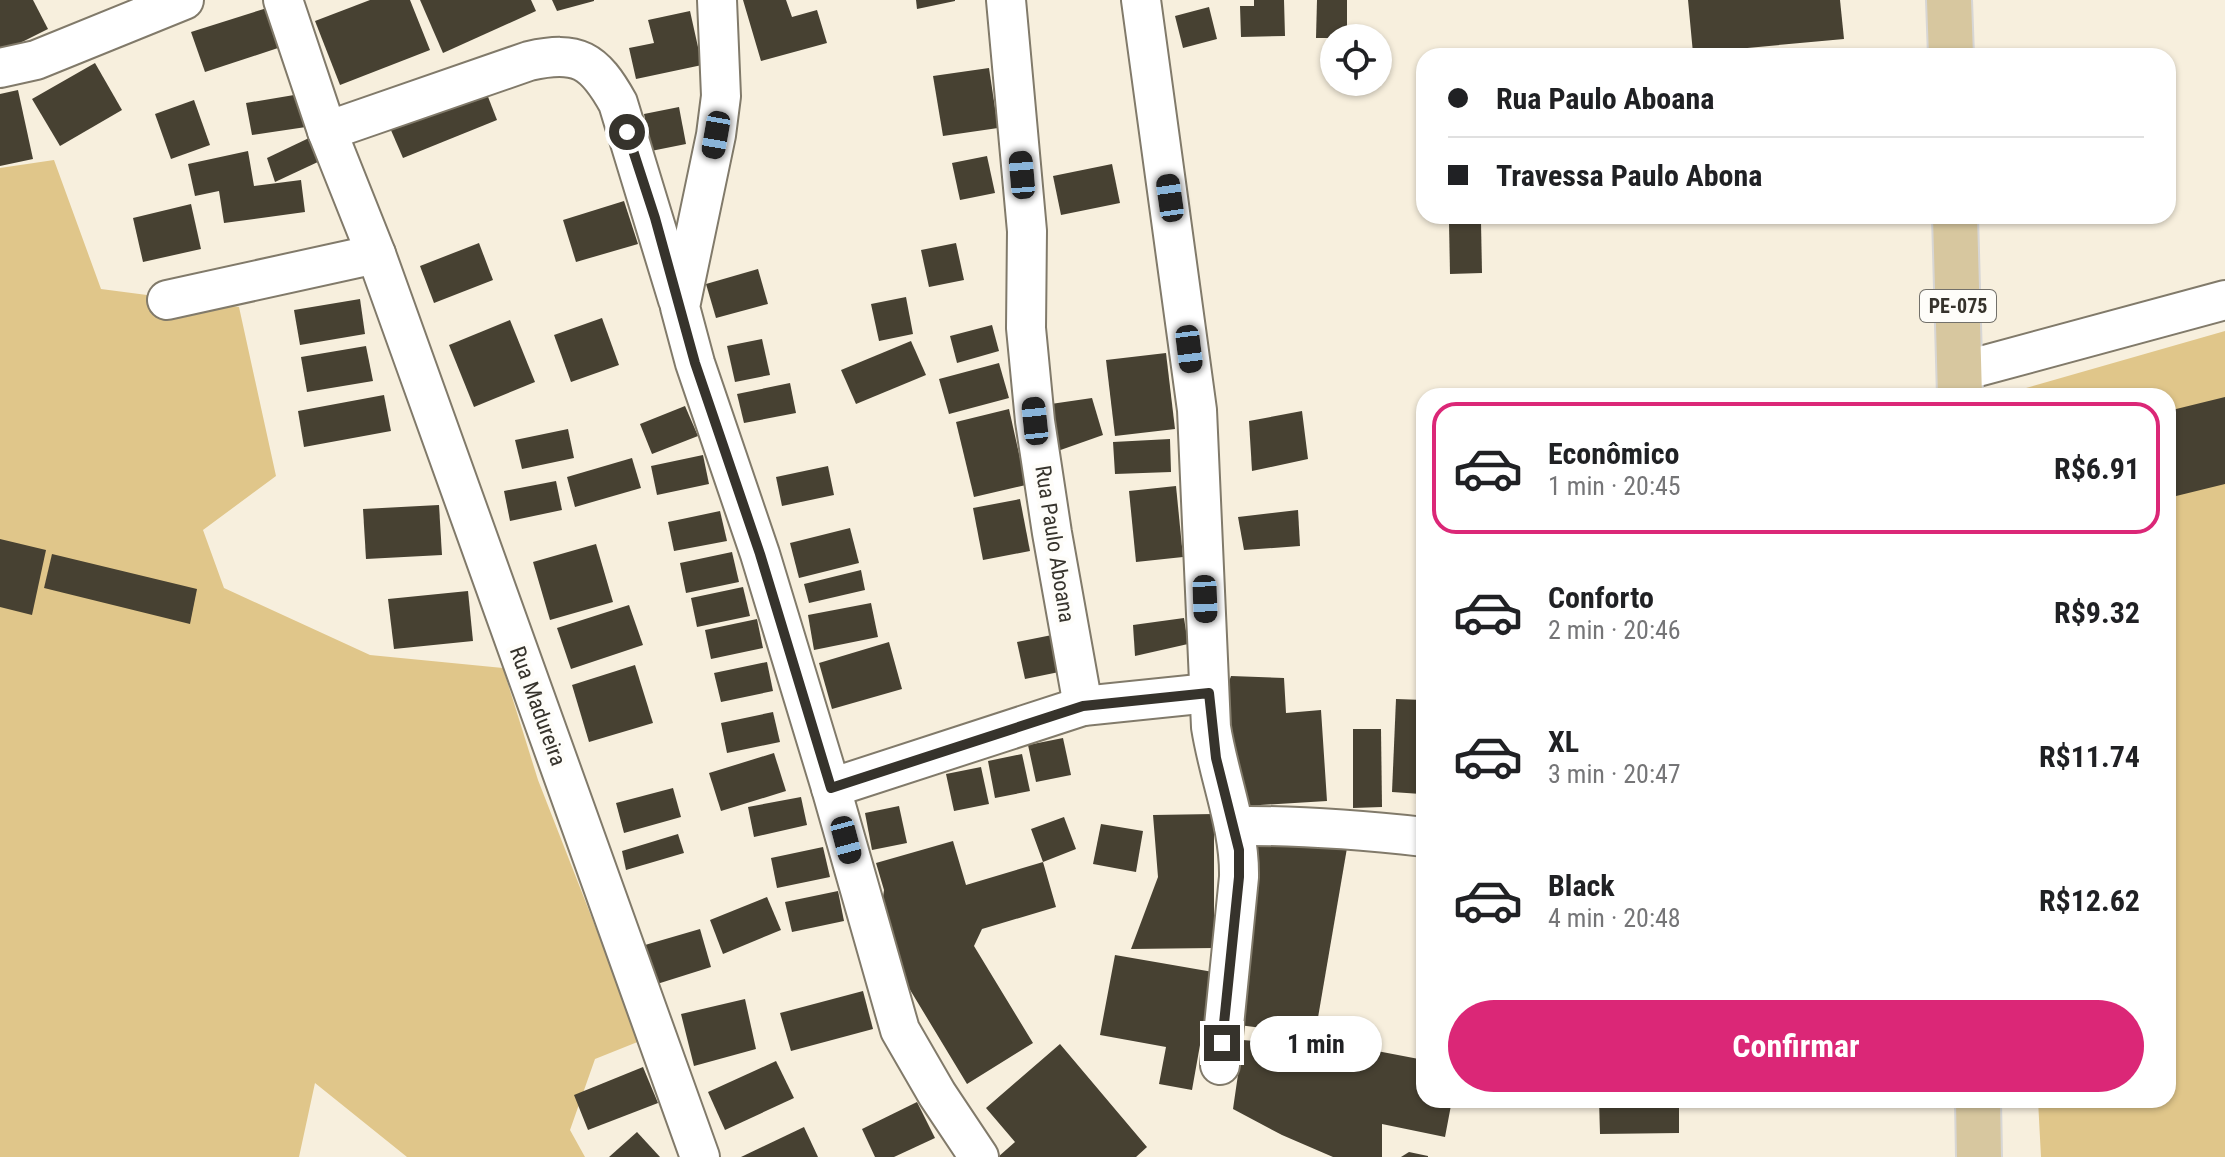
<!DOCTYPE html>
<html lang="pt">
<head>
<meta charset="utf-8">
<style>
	body { margin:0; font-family:"Roboto Condensed",sans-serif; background:#f6f6f6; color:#202124; height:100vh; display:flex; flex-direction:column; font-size:30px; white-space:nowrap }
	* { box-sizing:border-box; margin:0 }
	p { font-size:26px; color:#757577 }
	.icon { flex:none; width:44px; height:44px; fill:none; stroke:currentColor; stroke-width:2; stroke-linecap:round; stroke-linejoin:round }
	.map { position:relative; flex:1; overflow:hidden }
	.details { position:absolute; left:1416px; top:388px; width:760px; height:720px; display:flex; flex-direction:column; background:#fff; border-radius:24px; box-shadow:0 2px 6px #0004 }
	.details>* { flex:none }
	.hud { position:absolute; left:1416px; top:48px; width:760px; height:176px; border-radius:24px; box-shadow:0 2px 6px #0004; display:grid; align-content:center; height:176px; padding:0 32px; background:#fff }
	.controls { position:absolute; left:1320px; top:24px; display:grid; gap:16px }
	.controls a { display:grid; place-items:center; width:72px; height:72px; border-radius:50%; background:#fff; box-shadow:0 2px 6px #0004; font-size:40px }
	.end { position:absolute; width:36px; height:36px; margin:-18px; border:10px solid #36332c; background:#fff; box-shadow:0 0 0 4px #fff }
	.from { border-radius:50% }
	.bubble { position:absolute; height:56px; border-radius:28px; background:#fff; box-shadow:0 2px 6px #0004; font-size:26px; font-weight:700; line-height:56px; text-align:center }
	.car { position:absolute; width:24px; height:48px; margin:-24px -12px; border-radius:10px; box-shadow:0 0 6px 2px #0007; background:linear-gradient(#222 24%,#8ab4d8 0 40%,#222 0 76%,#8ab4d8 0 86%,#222 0) }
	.hud b { display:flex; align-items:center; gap:28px; height:76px; font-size:30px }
	.hud b+b { border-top:2px solid #e0e0e0 }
	.hud i { width:20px; height:20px; background:#202124 }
	ul { padding:14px 0 0; list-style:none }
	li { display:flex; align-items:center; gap:24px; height:132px; margin:0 16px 12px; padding:0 16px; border:4px solid transparent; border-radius:24px }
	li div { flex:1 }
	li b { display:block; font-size:30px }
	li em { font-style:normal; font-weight:700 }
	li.selected { border-color:#db2777 }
	li>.icon { width:72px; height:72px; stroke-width:1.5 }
	.primary-button { display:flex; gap:16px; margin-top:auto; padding:16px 32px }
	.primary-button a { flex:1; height:92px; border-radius:48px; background:#db2777; color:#fff; font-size:32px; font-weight:700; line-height:92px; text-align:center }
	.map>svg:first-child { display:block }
	.green { fill:#e0c68a }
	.building { fill:#474132 }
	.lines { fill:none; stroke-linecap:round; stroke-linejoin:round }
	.minor-casing { stroke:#817a6a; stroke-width:42 }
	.primary-casing { stroke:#d7d6d5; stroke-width:48 }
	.minor { stroke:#fff; stroke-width:38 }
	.primary { stroke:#d7c79f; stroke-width:44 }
	.route { stroke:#36332c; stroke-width:10 }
	.labels { text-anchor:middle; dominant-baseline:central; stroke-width:8; stroke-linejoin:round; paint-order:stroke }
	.shield { fill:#fefdf9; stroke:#72706a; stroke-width:2 }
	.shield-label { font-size:20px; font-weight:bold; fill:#36332c }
	.street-label { font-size:22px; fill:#36332c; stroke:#fefdf9 }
</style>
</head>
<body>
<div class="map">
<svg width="2225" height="1157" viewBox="0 0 2225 1157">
	<rect width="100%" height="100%" fill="#f7efdd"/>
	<g class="green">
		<polygon points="54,160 101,289 239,307 276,476 203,530 224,588 370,655 503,668 538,780 640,1041 595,1059 570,1130 585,1157 407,1157 315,1083 299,1157 0,1157 0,168"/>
		<polygon points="2225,331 2225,1157 2041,1157 2038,1100 2168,1100 2168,396 1998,396"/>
	</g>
	<g class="building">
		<polygon points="0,0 33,0 48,29 0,53"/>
		<polygon points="370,0 410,0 430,50 340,85 315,21"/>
		<polygon points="420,0 531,0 536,11 443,53"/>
		<polygon points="552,0 594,0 594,1 557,11"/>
		<polygon points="743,0 786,0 792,17 817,10 827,43 761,61"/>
		<polygon points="916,0 955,0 955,1 917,9"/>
		<polygon points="1254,0 1284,0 1285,36 1241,37 1240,6 1254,6"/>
		<polygon points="1317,0 1347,0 1347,38 1316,38"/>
		<polygon points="1688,0 1840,0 1844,39 1693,53"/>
		<polygon points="1209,7 1217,39 1183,48 1175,16"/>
		<polygon points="267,8 281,47 205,72 191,32"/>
		<polygon points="690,11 702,65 636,79 629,48 654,43 648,20"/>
		<polygon points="95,63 122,110 60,146 32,99"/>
		<polygon points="989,68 998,128 943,136 933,76"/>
		<polygon points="485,89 497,120 403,158 387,121"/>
		<polygon points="18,90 33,159 0,166 0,94"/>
		<polygon points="300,94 306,127 252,135 246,103"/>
		<polygon points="194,100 210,145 171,159 155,114"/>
		<polygon points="679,107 686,144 651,151 644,114"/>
		<polygon points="309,138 320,161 275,182 267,158"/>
		<polygon points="248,151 254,186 301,180 305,212 224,223 219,191 195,196 188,164"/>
		<polygon points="987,156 995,193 960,200 952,163"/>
		<polygon points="1112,164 1120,203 1061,215 1053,176"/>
		<polygon points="624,201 638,244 576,262 563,220"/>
		<polygon points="191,204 201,249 143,262 133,218"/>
		<polygon points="1481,222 1482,273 1450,274 1449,223"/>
		<polygon points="479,243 493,280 434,303 420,266"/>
		<polygon points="956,243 964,280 929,287 921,250"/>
		<polygon points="758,269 768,304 716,318 706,284"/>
		<polygon points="906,297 913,334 879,341 871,304"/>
		<polygon points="360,299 365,334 300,345 294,310"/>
		<polygon points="602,318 619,365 571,382 554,335"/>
		<polygon points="510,320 535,382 474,407 449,345"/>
		<polygon points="992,325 999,351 957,363 950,336"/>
		<polygon points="762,339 770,375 735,382 727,346"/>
		<polygon points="911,341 926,375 856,404 841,370"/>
		<polygon points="366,346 373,381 307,392 301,357"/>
		<polygon points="1166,353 1175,429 1115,436 1106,360"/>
		<polygon points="999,363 1009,398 949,414 939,379"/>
		<polygon points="790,383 796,413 744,423 737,394"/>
		<polygon points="384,395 391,431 304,447 298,411"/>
		<polygon points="2225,397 2225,484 2168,498 2168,411"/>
		<polygon points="1092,398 1103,435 1052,453 1044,405"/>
		<polygon points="685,406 698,436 652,454 640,424"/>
		<polygon points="1009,409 1026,485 974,497 956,422"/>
		<polygon points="1302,411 1308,459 1252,471 1249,421"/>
		<polygon points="568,429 574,458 522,469 515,440"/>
		<polygon points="1170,439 1171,472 1115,474 1113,442"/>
		<polygon points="703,455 709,484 657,495 651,466"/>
		<polygon points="632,458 641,488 575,507 567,477"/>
		<polygon points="828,466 834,495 782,506 776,477"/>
		<polygon points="556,481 562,510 510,521 504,491"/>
		<polygon points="1176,486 1183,557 1136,562 1129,491"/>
		<polygon points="1020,499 1030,551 983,560 973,508"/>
		<polygon points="439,505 442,555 366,559 363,509"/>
		<polygon points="1298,510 1300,546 1244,550 1238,517"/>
		<polygon points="720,511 727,541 674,551 668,522"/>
		<polygon points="850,528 859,563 799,578 790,543"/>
		<polygon points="0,539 46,550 32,615 0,607"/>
		<polygon points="596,544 613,602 550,620 533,562"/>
		<polygon points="732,552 739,582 686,593 680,563"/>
		<polygon points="52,554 197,589 190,624 44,588"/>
		<polygon points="861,570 865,590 809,603 804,584"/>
		<polygon points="743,587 750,616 697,627 691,598"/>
		<polygon points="468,591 473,641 394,649 388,599"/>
		<polygon points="871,603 878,637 814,650 808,615"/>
		<polygon points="629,605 643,645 571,669 557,628"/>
		<polygon points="1184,618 1188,644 1135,656 1133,625"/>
		<polygon points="757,619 763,648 711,659 705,630"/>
		<polygon points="1052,635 1059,672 1025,679 1017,642"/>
		<polygon points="889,642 902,689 832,709 819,663"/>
		<polygon points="767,662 773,691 721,702 714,673"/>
		<polygon points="635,665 653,723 589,742 572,685"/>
		<polygon points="1231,676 1284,678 1286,713 1321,710 1327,801 1228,807 1213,727"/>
		<polygon points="1396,699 1424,700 1421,794 1392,792"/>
		<polygon points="773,712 780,742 727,753 721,723"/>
		<polygon points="1353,729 1381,729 1382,807 1353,808"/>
		<polygon points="1063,738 1071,775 1036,782 1028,745"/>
		<polygon points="774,753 786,791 721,811 709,773"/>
		<polygon points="1022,754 1030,791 995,798 988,761"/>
		<polygon points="981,767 989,804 954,811 946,774"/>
		<polygon points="673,788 681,817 624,833 616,803"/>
		<polygon points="801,797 807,825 754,837 748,807"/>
		<polygon points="899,806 907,843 872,850 865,813"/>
		<polygon points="1214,814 1214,948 1131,949 1158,877 1153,815"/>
		<polygon points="1064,817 1076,849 1043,862 1056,907 982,929 974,946 1033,1043 967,1084 892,960 880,919 884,890 876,863 953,841 966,885 1043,862 1031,829"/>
		<polygon points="1101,824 1143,831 1136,872 1093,864"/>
		<polygon points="678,834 684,853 626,870 622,851"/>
		<polygon points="1249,839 1347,848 1315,1035 1231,1024"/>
		<polygon points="823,847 830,877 777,888 771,858"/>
		<polygon points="838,891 844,921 792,932 785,902"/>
		<polygon points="767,897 781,930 723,954 710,920"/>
		<polygon points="700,929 711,967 657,984 645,945"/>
		<polygon points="1115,955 1213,972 1192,1090 1159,1084 1166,1047 1100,1035"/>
		<polygon points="863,991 873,1029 791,1051 780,1013"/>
		<polygon points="745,999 756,1049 694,1066 681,1014"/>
		<polygon points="1243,1040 1377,1051 1424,1060 1424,1100 1452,1100 1445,1137 1382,1124 1382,1157 1333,1157 1282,1135 1233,1109"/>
		<polygon points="1060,1044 1147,1147 1136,1157 998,1157 1015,1142 986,1108"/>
		<polygon points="776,1061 794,1098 725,1130 708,1092"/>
		<polygon points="643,1067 658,1103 588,1130 574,1095"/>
		<polygon points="1599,1100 1679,1100 1679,1133 1600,1134"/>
		<polygon points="917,1102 935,1138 894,1157 875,1157 862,1129"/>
		<polygon points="804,1127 818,1157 741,1157"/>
		<polygon points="637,1132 660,1157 609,1157"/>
		<polygon points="1409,1152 1428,1156 1428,1157 1401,1157"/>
	</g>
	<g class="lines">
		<defs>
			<g id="minor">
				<polyline points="283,0 327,131 376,254 700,1157"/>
				<polyline points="717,0 721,96 716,135 680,307 695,363 760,554 831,788 900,1030 937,1094 979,1157"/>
				<polyline points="1006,0 1027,231 1026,328 1035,421 1052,533 1083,706"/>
				<path d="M1141 0 1197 410 1211 727C1219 778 1240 827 1239 877L1220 1065"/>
				<polyline points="0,68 36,60 184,0"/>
				<path d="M327 131 529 61C578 50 594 60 618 103L678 300"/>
				<polyline points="167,300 376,254"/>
				<polyline points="1959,372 2225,300"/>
				<polyline points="831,788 1083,706 1209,693"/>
				<path d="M1234 826C1298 825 1361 830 1424 837"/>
			</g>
			<g id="primary">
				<polyline points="1949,0 1951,56"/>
				<polyline points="1955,216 1960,396"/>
				<polyline points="1978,1100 1979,1157"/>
			</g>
		</defs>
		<use href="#minor" class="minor-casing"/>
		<use href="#primary" class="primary-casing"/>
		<use href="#minor" class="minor"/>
		<use href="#primary" class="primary"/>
	</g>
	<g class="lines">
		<polyline class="route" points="627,132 655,218 695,363 760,554 831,788 1083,706 1209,693 1216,758 1239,850 1239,877 1222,1043"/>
	</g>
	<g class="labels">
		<rect class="shield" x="1920" y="290" width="76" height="32" rx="6"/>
		<g class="shield-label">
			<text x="1958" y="306">PE-075</text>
		</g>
		<g class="street-label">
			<text transform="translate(1055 544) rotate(81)">Rua Paulo Aboana</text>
			<text transform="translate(538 706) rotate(70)">Rua Madureira</text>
		</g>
	</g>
</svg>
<div class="controls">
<a><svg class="icon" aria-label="locate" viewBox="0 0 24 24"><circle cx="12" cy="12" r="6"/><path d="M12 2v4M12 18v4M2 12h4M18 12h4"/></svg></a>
</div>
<i class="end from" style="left:627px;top:132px"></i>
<i class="end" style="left:1222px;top:1043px"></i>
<div class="bubble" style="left:1250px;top:1016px;width:132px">1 min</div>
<i class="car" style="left:716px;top:135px;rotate:190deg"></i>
<i class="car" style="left:1022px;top:175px;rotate:355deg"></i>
<i class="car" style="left:1170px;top:198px;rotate:352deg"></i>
<i class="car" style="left:1189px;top:349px;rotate:173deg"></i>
<i class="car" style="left:1035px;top:421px;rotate:354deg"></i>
<i class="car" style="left:1205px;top:599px;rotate:178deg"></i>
<i class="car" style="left:846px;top:840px;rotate:165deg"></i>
<div class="hud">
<b><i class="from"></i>Rua Paulo Aboana</b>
<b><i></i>Travessa Paulo Abona</b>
</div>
<section class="details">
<ul>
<li class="selected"><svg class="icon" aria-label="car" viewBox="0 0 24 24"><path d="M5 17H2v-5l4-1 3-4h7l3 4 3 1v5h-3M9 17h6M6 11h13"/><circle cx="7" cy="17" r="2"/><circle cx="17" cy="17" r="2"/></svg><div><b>Econômico</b><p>1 min · 20:45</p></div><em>R$6.91</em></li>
<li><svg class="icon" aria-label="car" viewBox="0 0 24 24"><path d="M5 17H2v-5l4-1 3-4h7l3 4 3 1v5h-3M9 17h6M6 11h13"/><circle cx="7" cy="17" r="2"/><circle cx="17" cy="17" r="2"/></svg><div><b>Conforto</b><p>2 min · 20:46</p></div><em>R$9.32</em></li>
<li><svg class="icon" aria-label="car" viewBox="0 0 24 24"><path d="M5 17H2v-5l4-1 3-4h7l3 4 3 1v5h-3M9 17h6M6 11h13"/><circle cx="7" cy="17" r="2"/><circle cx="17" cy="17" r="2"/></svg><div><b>XL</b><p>3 min · 20:47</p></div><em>R$11.74</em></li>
<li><svg class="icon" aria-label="car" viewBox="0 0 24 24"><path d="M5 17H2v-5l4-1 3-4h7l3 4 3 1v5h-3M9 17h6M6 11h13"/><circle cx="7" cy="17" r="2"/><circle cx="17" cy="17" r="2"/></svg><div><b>Black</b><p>4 min · 20:48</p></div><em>R$12.62</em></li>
</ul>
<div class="primary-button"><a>Confirmar</a></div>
</section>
</div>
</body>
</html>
